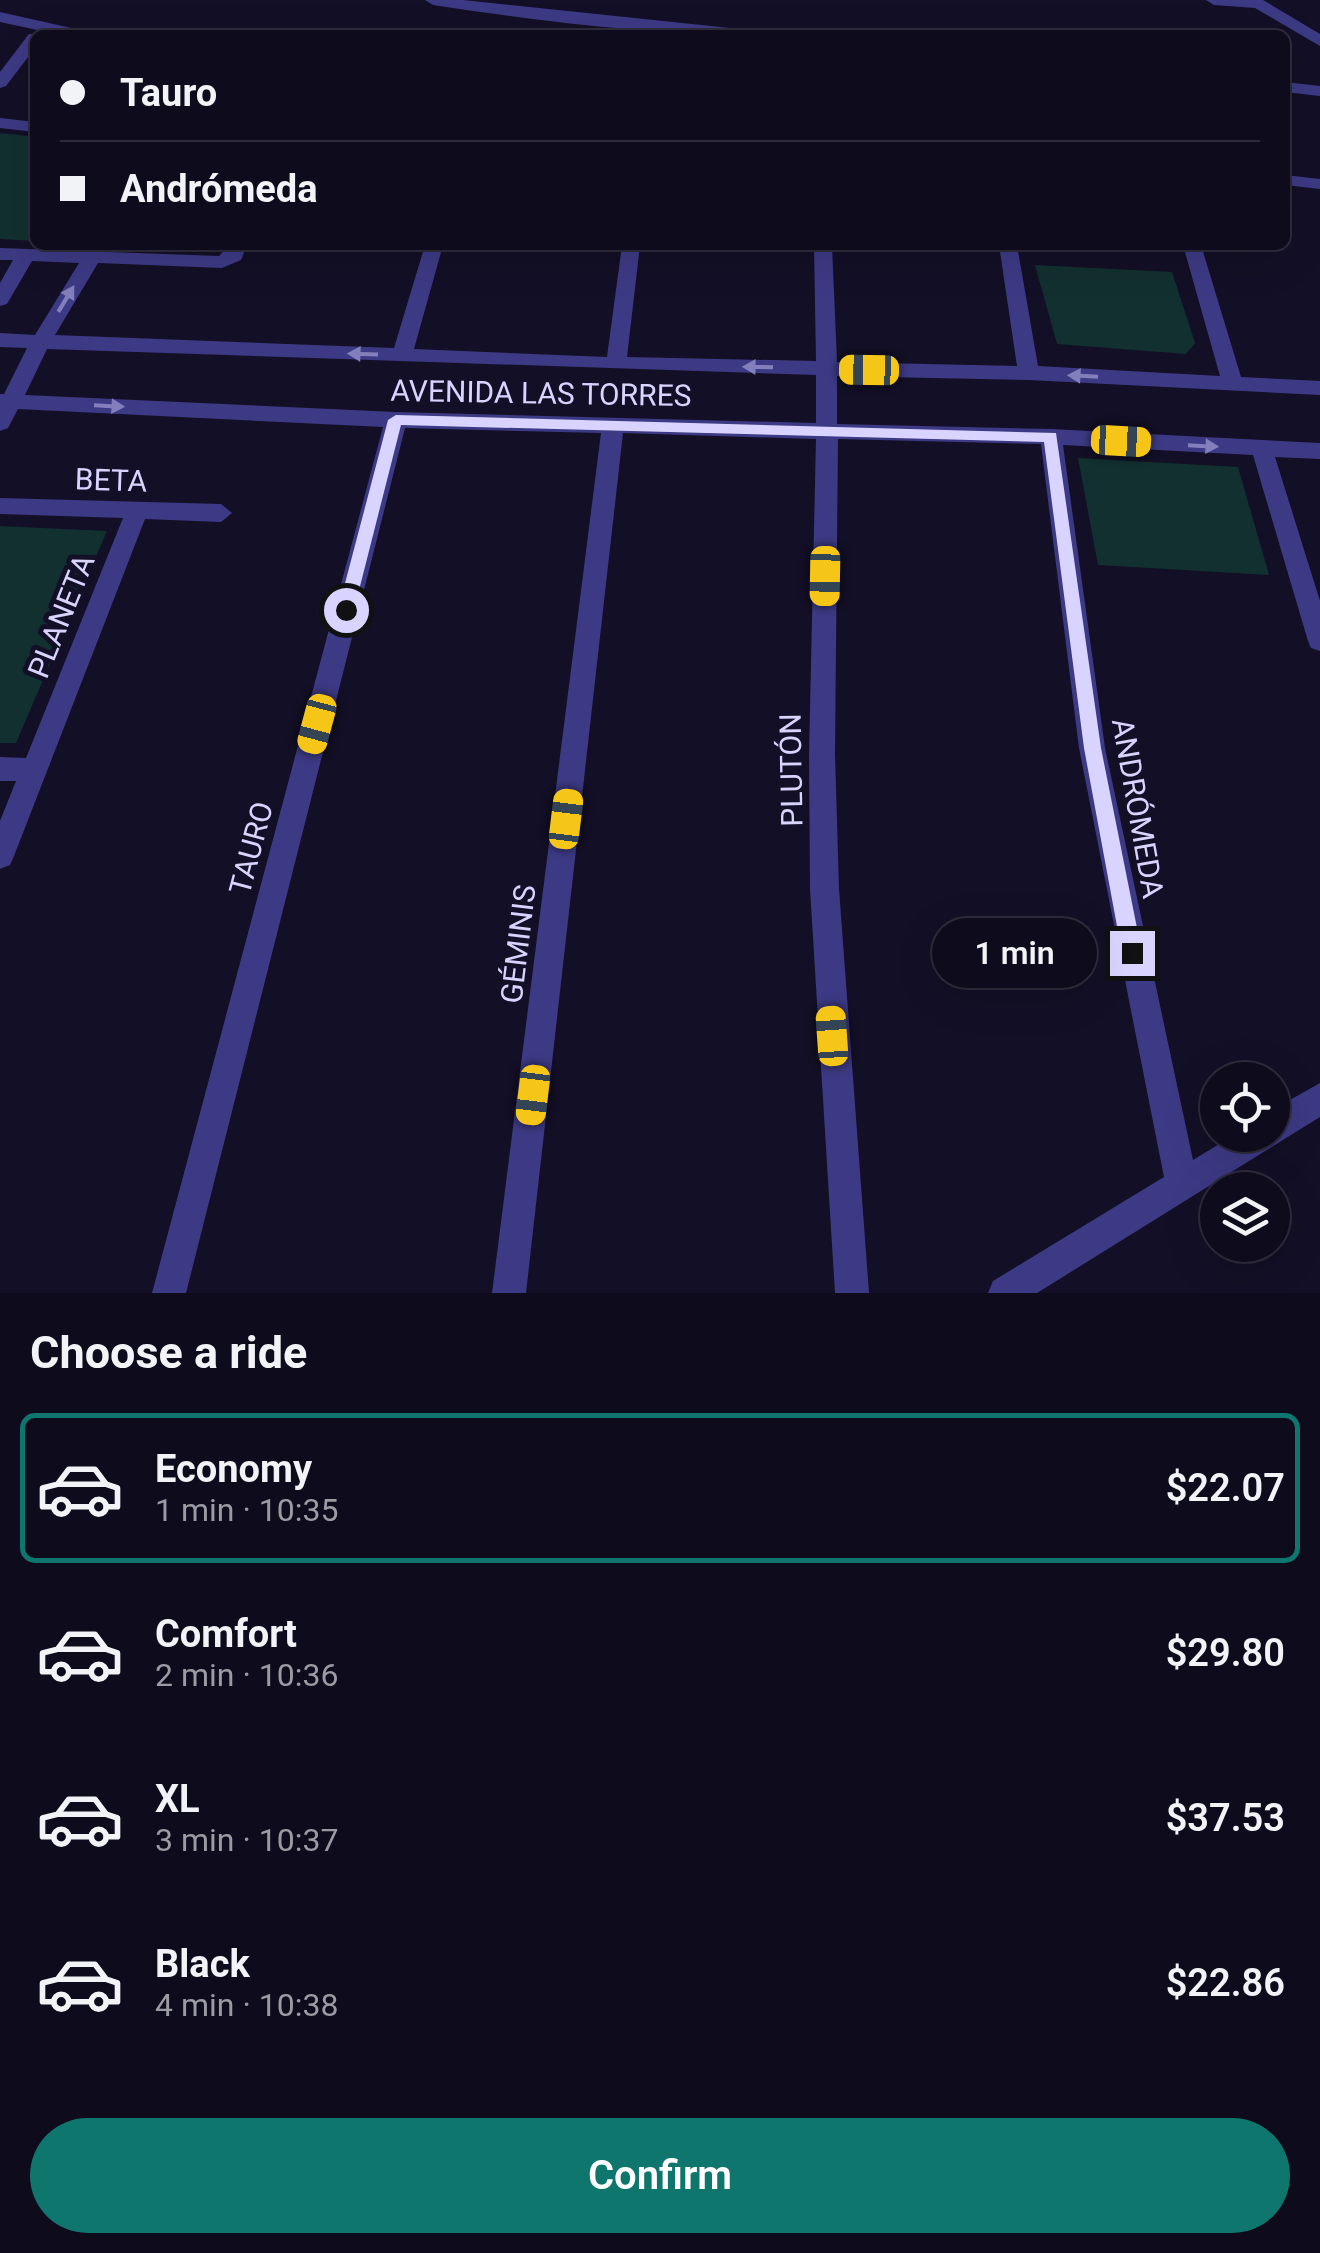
<!DOCTYPE html>
<html lang="en">
<head>
<meta charset="utf-8">
<style>
	body { margin:0; font-family:Roboto,sans-serif; background:#171425; color:#f1f3f6; height:100vh; display:flex; flex-direction:column; font-size:38px; white-space:nowrap }
	* { box-sizing:border-box; margin:0 }
	p { font-size:32px; color:#9b9ba3 }
	.icon { flex:none; width:55px; height:55px; fill:none; stroke:currentColor; stroke-width:2; stroke-linecap:round; stroke-linejoin:round }
	.map { position:relative; height:1293px; overflow:hidden }
	.panel { display:flex; flex-direction:column; background:#0e0b1c; flex:1 }
	.panel>* { flex:none }
	.banner { position:absolute; left:30px; top:30px; width:1260px; height:220px; border-radius:15px; box-shadow:0 10px 40px #0002,0 0 0 2px #2e2b3b; display:grid; align-content:center; height:220px; padding:0 30px; background:#0e0b1c }
	.controls { position:absolute; left:1200px; top:1062px; display:grid; gap:20px }
	.controls a { display:grid; place-items:center; width:90px; height:90px; border-radius:50%; background:#0e0b1c; box-shadow:0 10px 40px #0002,0 0 0 2px #2e2b3b; font-size:50px }
	.end { position:absolute; width:45px; height:45px; margin:-22px; border:12px solid #d9d4ff; background:#111; box-shadow:0 0 0 5px #111 }
	.from { border-radius:50% }
	.bubble { position:absolute; height:70px; border-radius:35px; background:#0e0b1c; box-shadow:0 10px 40px #0002,0 0 0 2px #2e2b3b; font-size:32px; font-weight:600; line-height:70px; text-align:center }
	.car { position:absolute; width:30px; height:60px; margin:-30px -15px; border-radius:12px; box-shadow:0 0 8px 2px #0007; background:linear-gradient(#f5c518 24%,#345 0 40%,#f5c518 0 76%,#345 0 86%,#f5c518 0) }
	.banner b { display:flex; align-items:center; gap:35px; height:95px; font-size:38px }
	.banner b+b { border-top:2px solid #2e2b3b }
	.banner i { width:25px; height:25px; background:#f1f3f6 }
	ul { padding:0; list-style:none }
	li { display:flex; align-items:center; gap:30px; height:150px; margin:0 20px 15px; padding:0 10px; border:5px solid transparent; border-radius:15px }
	li div { flex:1 }
	li b { display:block; font-size:38px }
	li em { font-style:normal; font-weight:600 }
	li.active { border-color:#0f766e }
	li>.icon { width:90px; height:90px; stroke-width:1.5 }
	h2 { padding:0 30px; font-size:45px; line-height:120px }
	.button { display:flex; gap:20px; margin-top:auto; padding:20px 30px }
	.button a { flex:1; height:115px; border-radius:60px; background:#0f766e; color:#fff; font-size:40px; font-weight:600; line-height:115px; text-align:center }
	.map>svg:first-child { display:block }
	.green { fill:#12302f }
	.lines { fill:none; stroke-linecap:round; stroke-linejoin:round }
	.minor { fill:#3d3a85; fill-rule:evenodd }
	.oneway { fill:#837fbc }
	.route { fill:#d9d4ff }
	.labels { text-anchor:middle; dominant-baseline:central; stroke-width:10; stroke-linejoin:round; paint-order:stroke }
	.street-label { font-size:30px; fill:#d9d4ff; stroke:#130f26 }
</style>
</head>
<body>
<div class="map">
<svg width="1320" height="1293" viewBox="0 0 1320 1293">
	<rect width="100%" height="100%" fill="#130f26"/>
	<g class="green">
		<polygon points="0,133 35,137 35,241 0,239"/>
		<polygon points="1035,265 1172,272 1195,343 1186,354 1057,344"/>
		<polygon points="1078,458 1238,467 1269,575 1098,565"/>
		<polygon points="0,526 107,531 16,743 0,743"/>
	</g>
	<g class="lines">
		<g class="minor">
			<path d="M425 0H463L749 30 757 35C649 35 540 21 433 5Z"/>
			<polygon points="1206,0 1263,0 1320,34 1320,46 1255,8 1214,5"/>
			<polygon points="0,12 89,32 91,35 61,35 0,22"/>
			<polygon points="29,34 42,35 35,35 35,48 6,86 0,88 0,72"/>
			<polygon points="1285,82 1320,86 1320,96 1285,92"/>
			<polygon points="0,118 35,122 35,132 0,128"/>
			<polygon points="1285,175 1320,179 1320,189 1285,185"/>
			<path d="M229 245H247L241 260 222 268 98 263 55 335 394 348 425 245H443L414 349 607 357 622 245H640L627 357 816 361 814 245H832L837 362 1017 366 999 245H1017L1038 366 1220 376 1183 245H1201L1241 377 1320 381V395L1029 380 837 376V424L1051 429 1320 443V459L1275 457 1320 601V651L1311 648 1308 641 1253 455 1063 445 1105 748 1193 1160 1234 1135H1272V1110L1320 1083V1117L1037 1293H988L993 1281 1164 1177 1079 748 1041 444 838 439 835 754 839 889 869 1293H835L810 889 809 754 816 439 623 433 526 1293H492L601 433 405 428 186 1293H152L383 427 18 409 8 428 0 431V394H4L27 348 0 347V333L35 335 79 263 32 261 7 304 0 306V283L13 260H0V248L219 256ZM47 349 816 375V423L396 412 25 395Z"/>
			<polygon points="0,498 221,504 232,513 221,522 145,519 14,856 10,865 0,869 0,821 16,781 0,781 0,757 26,758 123,518 0,514"/>
		</g>
	</g>
	<defs><path id="oneway-solid" d="M-6-.8H1V-3.2L6.5 0L1 3.2V.8H-6Z" transform="scale(2.5)"/></defs>
	<g class="oneway">
		<use href="#oneway-solid" transform="translate(66 299) rotate(-59)"/>
		<use href="#oneway-solid" transform="translate(363 354) rotate(-178)"/>
		<use href="#oneway-solid" transform="translate(758 367) rotate(-179)"/>
		<use href="#oneway-solid" transform="translate(1083 376) rotate(-177)"/>
		<use href="#oneway-solid" transform="translate(109 406) rotate(3)"/>
		<use href="#oneway-solid" transform="translate(1203 446) rotate(3)"/>
	</g>
	<polygon class="route" points="396,415 1056,433 1101,748 1142,953 1139,960 1132,962 1122,953 1084,748 1044,442 401,425 354,610 346,616 338,610 388,420"/>
	<g class="labels">
		<g class="street-label">
			<text transform="translate(541 393) rotate(1)">AVENIDA LAS TORRES</text>
			<text transform="translate(111 480) rotate(2)">BETA</text>
			<text transform="translate(61 616) rotate(-68)">PLANETA</text>
			<text transform="translate(791 770) rotate(-91)">PLUTÓN</text>
			<text transform="translate(1138 808) rotate(80)">ANDRÓMEDA</text>
			<text transform="translate(251 848) rotate(-75)">TAURO</text>
			<text transform="translate(518 944) rotate(-83)">GÉMINIS</text>
		</g>
	</g>
</svg>
<div class="controls">
<a><svg class="icon" aria-label="locate" viewBox="0 0 24 24"><circle cx="12" cy="12" r="6"/><path d="M12 2v4M12 18v4M2 12h4M18 12h4"/></svg></a>
<a><svg class="icon" aria-label="layers" viewBox="0 0 24 24"><path d="M12 4l9 5-9 5-9-5zM3 14l9 5 9-5"/></svg></a>
</div>
<i class="end from" style="left:346px;top:610px"></i>
<i class="end" style="left:1132px;top:953px"></i>
<div class="bubble" style="left:932px;top:918px;width:165px">1 min</div>
<i class="car" style="left:869px;top:370px;rotate:271deg"></i>
<i class="car" style="left:1121px;top:441px;rotate:93deg"></i>
<i class="car" style="left:825px;top:576px;rotate:181deg"></i>
<i class="car" style="left:317px;top:724px;rotate:195deg"></i>
<i class="car" style="left:566px;top:819px;rotate:7deg"></i>
<i class="car" style="left:832px;top:1036px;rotate:356deg"></i>
<i class="car" style="left:533px;top:1095px;rotate:187deg"></i>
<div class="banner">
<b><i class="from"></i>Tauro</b>
<b><i></i>Andrómeda</b>
</div>
</div>
<section class="panel">
<h2>Choose a ride</h2>
<ul>
<li class="active"><svg class="icon" aria-label="car" viewBox="0 0 24 24"><path d="M5 17H2v-5l4-1 3-4h7l3 4 3 1v5h-3M9 17h6M6 11h13"/><circle cx="7" cy="17" r="2"/><circle cx="17" cy="17" r="2"/></svg><div><b>Economy</b><p>1 min · 10:35</p></div><em>$22.07</em></li>
<li><svg class="icon" aria-label="car" viewBox="0 0 24 24"><path d="M5 17H2v-5l4-1 3-4h7l3 4 3 1v5h-3M9 17h6M6 11h13"/><circle cx="7" cy="17" r="2"/><circle cx="17" cy="17" r="2"/></svg><div><b>Comfort</b><p>2 min · 10:36</p></div><em>$29.80</em></li>
<li><svg class="icon" aria-label="car" viewBox="0 0 24 24"><path d="M5 17H2v-5l4-1 3-4h7l3 4 3 1v5h-3M9 17h6M6 11h13"/><circle cx="7" cy="17" r="2"/><circle cx="17" cy="17" r="2"/></svg><div><b>XL</b><p>3 min · 10:37</p></div><em>$37.53</em></li>
<li><svg class="icon" aria-label="car" viewBox="0 0 24 24"><path d="M5 17H2v-5l4-1 3-4h7l3 4 3 1v5h-3M9 17h6M6 11h13"/><circle cx="7" cy="17" r="2"/><circle cx="17" cy="17" r="2"/></svg><div><b>Black</b><p>4 min · 10:38</p></div><em>$22.86</em></li>
</ul>
<div class="button"><a>Confirm</a></div>
</section>
</body>
</html>
